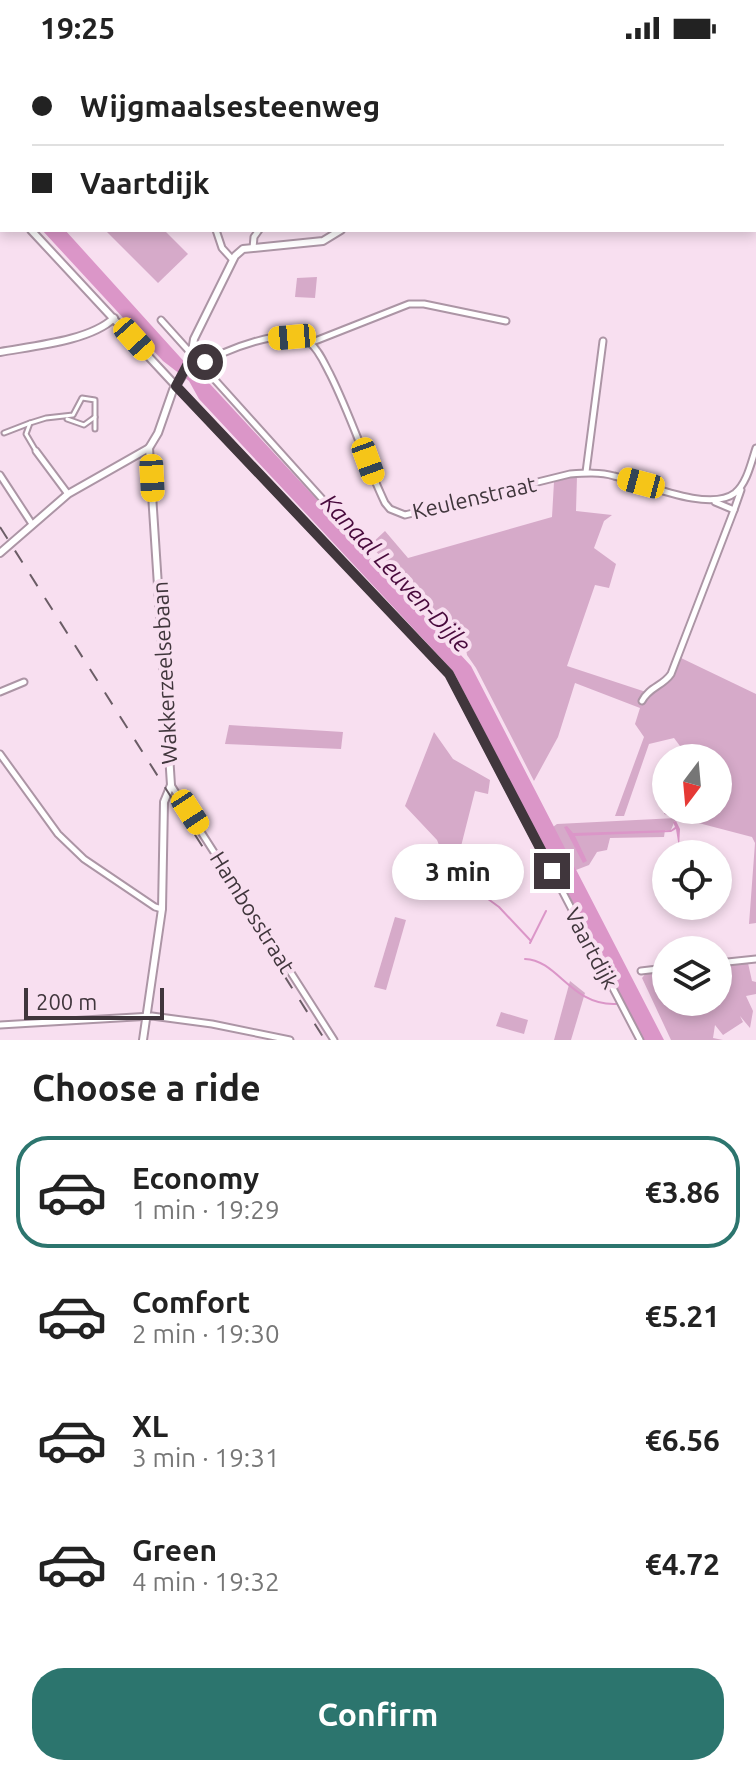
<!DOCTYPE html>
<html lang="en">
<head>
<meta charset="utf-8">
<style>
	body { margin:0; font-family:Ubuntu,sans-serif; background:#f6f6f6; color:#222; height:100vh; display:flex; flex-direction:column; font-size:30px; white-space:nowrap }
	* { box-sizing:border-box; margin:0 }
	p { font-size:26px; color:#767676 }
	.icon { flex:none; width:44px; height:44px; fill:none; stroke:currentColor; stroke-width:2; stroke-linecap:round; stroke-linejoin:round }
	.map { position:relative; height:984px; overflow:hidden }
	.sheet { display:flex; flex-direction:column; background:#fff; flex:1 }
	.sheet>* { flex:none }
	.guide { position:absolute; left:0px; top:0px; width:756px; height:176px; box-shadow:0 4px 12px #0003; display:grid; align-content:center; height:176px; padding:0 32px; background:#fff }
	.needle { width:52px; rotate:196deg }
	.controls { position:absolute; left:652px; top:688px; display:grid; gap:16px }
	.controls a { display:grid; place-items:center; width:80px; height:80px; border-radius:50%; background:#fff; box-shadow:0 4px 12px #0003; font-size:40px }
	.scale { position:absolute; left:24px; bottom:20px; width:140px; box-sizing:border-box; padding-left:8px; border:4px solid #40363c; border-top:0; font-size:22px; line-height:28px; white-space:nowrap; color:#40363c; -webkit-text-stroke:6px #f8dff0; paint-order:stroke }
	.end { position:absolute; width:36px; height:36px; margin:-18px; border:10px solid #40363c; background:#fff; box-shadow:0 0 0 4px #fff }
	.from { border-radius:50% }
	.bubble { position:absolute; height:56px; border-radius:28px; background:#fff; box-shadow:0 4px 12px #0003; font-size:26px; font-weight:700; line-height:56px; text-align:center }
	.car { position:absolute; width:24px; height:48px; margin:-24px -12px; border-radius:10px; box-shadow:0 0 6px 2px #0007; background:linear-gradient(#f5c518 24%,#345 0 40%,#f5c518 0 76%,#345 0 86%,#f5c518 0) }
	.guide b { display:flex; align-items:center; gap:28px; height:76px; font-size:30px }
	.guide b+b { border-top:2px solid #e0e0e0 }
	.guide i { width:20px; height:20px; background:#222 }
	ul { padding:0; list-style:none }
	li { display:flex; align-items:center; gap:24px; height:112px; margin:0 16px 12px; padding:0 16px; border:4px solid transparent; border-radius:32px }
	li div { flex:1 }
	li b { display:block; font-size:30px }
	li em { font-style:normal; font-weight:700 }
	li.on { border-color:#2c756e }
	li>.icon { width:72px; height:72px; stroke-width:1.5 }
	h2 { padding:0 32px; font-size:36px; line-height:96px }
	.cta { display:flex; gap:16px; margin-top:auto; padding:16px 32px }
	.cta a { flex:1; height:92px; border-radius:32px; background:#2c756e; color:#fff; font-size:32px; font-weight:700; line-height:92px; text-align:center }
	.status { display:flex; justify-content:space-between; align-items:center; height:56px; padding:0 40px; background:#fff; direction:ltr }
	.status svg { height:22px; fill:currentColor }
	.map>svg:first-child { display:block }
	.green { fill:#d6aac9 }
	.water { fill:#db96c8 }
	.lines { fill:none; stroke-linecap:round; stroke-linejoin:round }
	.stream { stroke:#db96c8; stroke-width:2 }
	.pedestrian-casing { stroke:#ac95a5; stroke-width:7 }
	.minor-casing { stroke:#ac95a5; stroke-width:9 }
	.tertiary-casing { stroke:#ac95a5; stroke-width:10 }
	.pedestrian { stroke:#fff; stroke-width:3 }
	.minor { stroke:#fff; stroke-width:5 }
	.tertiary { stroke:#fff; stroke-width:6 }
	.rail { stroke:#6b5d66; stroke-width:2; stroke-dasharray:14 14; stroke-linecap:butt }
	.route { stroke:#40363c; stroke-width:10 }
	.labels { text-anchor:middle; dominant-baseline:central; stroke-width:8; stroke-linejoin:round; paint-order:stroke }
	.street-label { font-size:22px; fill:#40363c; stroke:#f8dff0 }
	.water-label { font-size:24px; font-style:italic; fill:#480a3c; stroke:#f8dff0 }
</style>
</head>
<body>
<div class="status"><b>19:25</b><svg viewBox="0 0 49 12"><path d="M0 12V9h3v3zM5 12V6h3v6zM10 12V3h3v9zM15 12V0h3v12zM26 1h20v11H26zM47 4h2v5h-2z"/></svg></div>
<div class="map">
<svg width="756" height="984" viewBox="0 0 756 984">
	<rect width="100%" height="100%" fill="#f8dff0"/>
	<g class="green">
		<polygon points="109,174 164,174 188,198 158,227 107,176"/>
		<polygon points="317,221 315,242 295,241 297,222"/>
		<path d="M577 420 576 455 612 459 604 465 594 492 616 508 609 532 595 529 567 610 646 636C651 629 661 624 670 624L681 602 756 638V867L749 868 755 787 752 781 664 758 666 752 718 754V702H685L686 698 674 682 649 688 624 760H615L644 681 635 668 640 652 575 627 558 681 534 725 476 612 467 599 466 593 370 489 385 475 408 502 552 461 554 426Z"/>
		<polygon points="229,669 343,676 341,693 225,688"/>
		<polygon points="434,676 453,703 490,724 488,738 475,735 455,814 443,799 437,784 405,750"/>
		<polygon points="676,762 671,774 665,774 664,781 610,782 607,794 597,796 589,809 576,814 553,771 557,768"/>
		<polygon points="395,861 406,864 386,934 374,931"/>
		<polygon points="748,907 752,925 756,926 756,938 746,940 753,955 750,972 740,960 743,966 723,979 715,969 713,982 723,984 671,984 642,922 647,916 666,914 666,946 718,946 718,909"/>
		<polygon points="570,925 585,937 571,984 554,984"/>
		<polygon points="501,956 528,964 524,978 496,970"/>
	</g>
	<g class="water">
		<polygon points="42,174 65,174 189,311 210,328 471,610 664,984 644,984 453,615 199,343 189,325 163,305"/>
		<polygon points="676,765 680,773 679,792 676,773 671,776 575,780 587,805 583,807 564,771 567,770 573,777 671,774 675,771 673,766"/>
	</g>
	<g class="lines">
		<g class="stream">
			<polyline points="473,832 499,851 531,885"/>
			<polyline points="530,887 546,855"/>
			<path d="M525 903C558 904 571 950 616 948"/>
		</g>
		<defs>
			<g id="pedestrian">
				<polyline points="67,363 84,369 95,361"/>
				<polyline points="4,377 30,367"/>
				<polyline points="36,395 26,378 30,367 46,362 73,359 82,342 95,344 95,373"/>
			</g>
			<g id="minor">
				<polyline points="149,0 150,2"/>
				<polyline points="329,2 330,0"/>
				<polyline points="216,174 222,192 232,203"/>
				<polyline points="253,192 254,181 259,174"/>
				<polyline points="161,264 343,466"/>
				<polyline points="310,287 409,248 424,248 506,265"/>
				<path d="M200 309C222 295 287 268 310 287 319 294 324 307 330 318 351 360 365 405 385 447L390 453 405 459 570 418C585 417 600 416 614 420 644 427 709 457 735 437 747 427 751 407 756 392"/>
				<polyline points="176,330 449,618 640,984"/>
				<polyline points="36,395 68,438"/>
				<polyline points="586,416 603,285"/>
				<polyline points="0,419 32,468"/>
				<polyline points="715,446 734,454 741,434"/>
				<polyline points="0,636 24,626"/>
				<path d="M642 645C649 631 663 630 671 618L734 454"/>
				<polyline points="0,698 58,778 84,803 155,851 162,853"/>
				<polyline points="171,729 334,984"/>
				<polyline points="718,907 756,903"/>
				<polyline points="641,915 666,912"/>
				<polyline points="0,969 152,960 212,968 290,984"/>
			</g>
			<g id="tertiary">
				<polyline points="745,0 745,2"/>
				<polyline points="519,2 522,0"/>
				<polyline points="754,26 756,32"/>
				<polyline points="0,141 2,143"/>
				<polyline points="31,174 176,330"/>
				<path d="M0 296C33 290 90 285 114 262"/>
				<polyline points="0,497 68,438 149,392 158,377 173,334 190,308 194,283 235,200 243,193 323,185 341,174"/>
				<polyline points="143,984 162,853 164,746 171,729 149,392"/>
			</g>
		</defs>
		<use href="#pedestrian" class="pedestrian-casing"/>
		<use href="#minor" class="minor-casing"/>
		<use href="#tertiary" class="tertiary-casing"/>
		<use href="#pedestrian" class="pedestrian"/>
		<use href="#minor" class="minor"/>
		<use href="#tertiary" class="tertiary"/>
		<polyline class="rail" points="0,471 325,984"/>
	</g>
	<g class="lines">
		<polyline class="route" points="205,306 200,309 192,300 176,330 449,618 552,815"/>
	</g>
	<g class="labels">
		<g class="street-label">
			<text transform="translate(474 441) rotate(-13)">Keulenstraat</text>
			<text transform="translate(164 617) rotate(-93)">Wakkerzeelsebaan</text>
			<text transform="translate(253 856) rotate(58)">Hambosstraat</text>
			<text transform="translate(592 892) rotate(62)">Vaartdijk</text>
		</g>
		<g class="water-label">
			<text transform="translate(396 517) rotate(47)">Kanaal Leuven-Dijle</text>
		</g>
	</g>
</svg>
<div class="controls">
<a><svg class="needle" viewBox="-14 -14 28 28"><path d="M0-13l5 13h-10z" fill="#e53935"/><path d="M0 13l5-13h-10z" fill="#767676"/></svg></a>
<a><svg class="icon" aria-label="locate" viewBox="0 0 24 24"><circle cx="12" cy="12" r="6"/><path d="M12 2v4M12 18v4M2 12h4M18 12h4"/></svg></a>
<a><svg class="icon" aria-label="layers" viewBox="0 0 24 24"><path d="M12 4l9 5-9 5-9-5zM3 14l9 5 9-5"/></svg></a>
</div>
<div class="scale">200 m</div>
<i class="end from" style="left:205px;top:306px"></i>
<i class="end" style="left:552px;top:815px"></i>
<div class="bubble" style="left:392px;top:788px;width:132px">3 min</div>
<i class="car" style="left:292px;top:281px;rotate:265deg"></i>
<i class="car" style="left:134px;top:283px;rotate:138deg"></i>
<i class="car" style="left:368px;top:405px;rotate:160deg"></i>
<i class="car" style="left:152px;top:422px;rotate:177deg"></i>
<i class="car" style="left:641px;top:427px;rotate:285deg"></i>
<i class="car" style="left:190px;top:756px;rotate:147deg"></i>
<div class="guide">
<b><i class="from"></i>Wijgmaalsesteenweg</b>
<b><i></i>Vaartdijk</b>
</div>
</div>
<section class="sheet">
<h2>Choose a ride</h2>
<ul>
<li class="on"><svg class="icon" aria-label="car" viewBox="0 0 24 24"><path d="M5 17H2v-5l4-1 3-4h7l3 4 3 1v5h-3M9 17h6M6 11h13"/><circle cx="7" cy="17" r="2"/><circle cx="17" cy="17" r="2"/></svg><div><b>Economy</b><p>1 min · 19:29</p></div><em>€3.86</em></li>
<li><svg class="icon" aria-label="car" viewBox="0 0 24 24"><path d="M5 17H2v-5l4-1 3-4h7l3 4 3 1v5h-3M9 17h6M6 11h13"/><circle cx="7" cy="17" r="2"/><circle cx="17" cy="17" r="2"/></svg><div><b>Comfort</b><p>2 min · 19:30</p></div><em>€5.21</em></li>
<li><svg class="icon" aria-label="car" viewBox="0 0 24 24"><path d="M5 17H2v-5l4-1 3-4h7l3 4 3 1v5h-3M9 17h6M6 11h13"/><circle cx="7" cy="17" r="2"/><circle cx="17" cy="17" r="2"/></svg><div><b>XL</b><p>3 min · 19:31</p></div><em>€6.56</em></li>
<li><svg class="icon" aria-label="car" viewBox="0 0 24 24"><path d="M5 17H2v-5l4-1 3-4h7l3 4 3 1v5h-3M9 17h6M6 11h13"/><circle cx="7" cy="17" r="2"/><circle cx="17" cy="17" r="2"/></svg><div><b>Green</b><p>4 min · 19:32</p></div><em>€4.72</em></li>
</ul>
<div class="cta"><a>Confirm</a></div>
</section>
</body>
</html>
